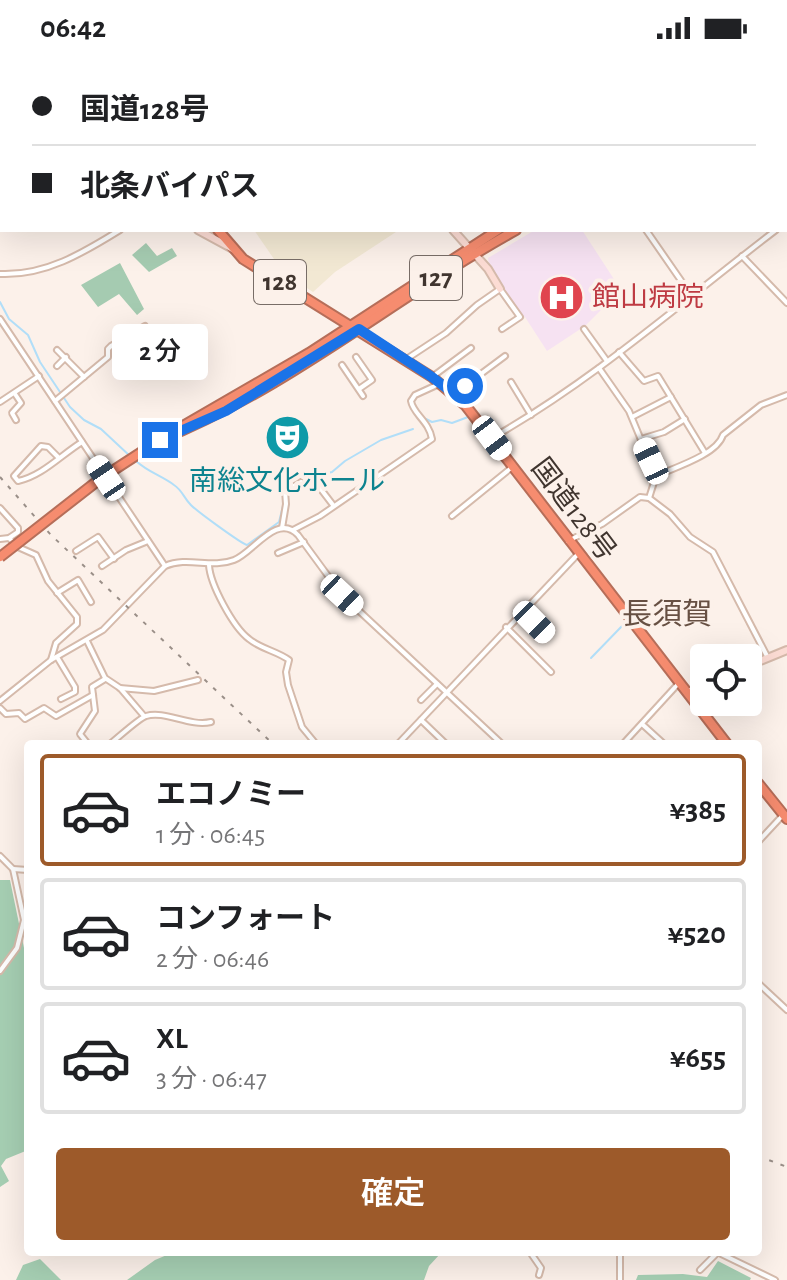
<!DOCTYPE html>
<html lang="ja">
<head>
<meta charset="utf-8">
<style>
	body { margin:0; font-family:"Alegreya Sans","Noto Sans JP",sans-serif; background:#f2f2f2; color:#202124; height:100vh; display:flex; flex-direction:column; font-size:30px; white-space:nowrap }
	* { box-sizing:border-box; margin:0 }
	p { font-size:26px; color:#757577 }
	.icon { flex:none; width:44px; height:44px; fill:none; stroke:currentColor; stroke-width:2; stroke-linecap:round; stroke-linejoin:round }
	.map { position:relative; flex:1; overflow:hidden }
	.side { position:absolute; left:24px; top:684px; width:738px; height:516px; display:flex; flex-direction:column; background:#fff; border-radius:8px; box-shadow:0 8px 32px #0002 }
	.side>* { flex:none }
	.banner { position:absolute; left:0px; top:0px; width:788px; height:176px; box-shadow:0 8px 32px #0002; display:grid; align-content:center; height:176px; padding:0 32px; background:#fff }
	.buttons { position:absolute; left:690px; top:588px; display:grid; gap:16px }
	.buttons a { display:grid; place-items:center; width:72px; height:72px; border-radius:8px; background:#fff; box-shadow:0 8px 32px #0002; font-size:40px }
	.end { position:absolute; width:36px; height:36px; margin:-18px; border:10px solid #1a73e8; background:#fff; box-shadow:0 0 0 4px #fff }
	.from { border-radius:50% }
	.bubble { position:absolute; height:56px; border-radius:8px; background:#fff; box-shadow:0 8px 32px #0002; font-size:26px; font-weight:600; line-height:56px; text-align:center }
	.car { position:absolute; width:24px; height:48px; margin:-24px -12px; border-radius:10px; box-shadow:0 0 6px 2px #0007; background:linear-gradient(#fff 24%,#345 0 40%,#fff 0 76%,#345 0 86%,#fff 0) }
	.banner b { display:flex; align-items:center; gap:28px; height:76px; font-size:30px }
	.banner b+b { border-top:2px solid #e0e0e0 }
	.banner i { width:20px; height:20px; background:#202124 }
	ul { padding:14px 0 0; list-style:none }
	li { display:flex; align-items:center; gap:24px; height:112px; margin:0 16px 12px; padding:0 16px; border:4px solid #e0e0e0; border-radius:8px }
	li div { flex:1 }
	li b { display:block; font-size:30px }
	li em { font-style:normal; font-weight:600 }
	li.on { border-color:#9d5a2a }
	li>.icon { width:72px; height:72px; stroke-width:1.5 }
	.primary-button { display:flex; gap:16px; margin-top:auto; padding:16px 32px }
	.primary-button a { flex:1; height:92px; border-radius:8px; background:#9d5a2a; color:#fff; font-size:32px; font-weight:600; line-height:92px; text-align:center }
	.status { display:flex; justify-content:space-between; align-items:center; height:56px; padding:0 40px; background:#fff; direction:ltr }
	.status svg { height:22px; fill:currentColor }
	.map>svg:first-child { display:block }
	.education { fill:#f2e8d3 }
	.medical { fill:#f6e2f2 }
	.green { fill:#a5cbb1 }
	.forest { fill:#a6cfb3 }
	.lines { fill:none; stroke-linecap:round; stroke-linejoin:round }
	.stream { stroke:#b1def8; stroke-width:2 }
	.street-casing { stroke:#d5baab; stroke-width:8 }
	.secondary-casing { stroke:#d5baab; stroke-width:10 }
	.highway-casing { stroke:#b66e59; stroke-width:12 }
	.street { stroke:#fff; stroke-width:4 }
	.secondary { stroke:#fcdcd4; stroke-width:6 }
	.highway { stroke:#f68c6f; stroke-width:8 }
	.rail { stroke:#9a8f88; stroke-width:2; stroke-dasharray:4 8; stroke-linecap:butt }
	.highway-bridge-casing { stroke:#b66e59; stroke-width:12; stroke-linecap:butt }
	.highway-bridge { stroke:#f68c6f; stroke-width:8 }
	.route { stroke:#1a73e8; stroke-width:10 }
	.labels { text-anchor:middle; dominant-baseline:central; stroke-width:8; stroke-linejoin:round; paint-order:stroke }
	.shield { fill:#fcf1ea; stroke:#786d67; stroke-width:2 }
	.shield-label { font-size:26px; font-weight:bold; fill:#40352f }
	.health-label { font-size:28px; fill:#be3a42; stroke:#fcf1ea; text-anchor:start }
	.culture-label { font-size:28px; fill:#0d838f; stroke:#fcf1ea }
	.street-label { font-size:28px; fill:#40352f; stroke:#fcf1ea }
	.neighbourhood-label { font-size:30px; fill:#675043; stroke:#fcf1ea }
</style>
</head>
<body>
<div class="status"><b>06:42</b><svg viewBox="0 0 49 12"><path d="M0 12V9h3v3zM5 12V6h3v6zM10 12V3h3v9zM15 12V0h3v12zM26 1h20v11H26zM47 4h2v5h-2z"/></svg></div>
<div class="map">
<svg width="787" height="1224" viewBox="0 0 787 1224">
	<rect width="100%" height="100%" fill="#fcf1ea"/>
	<polygon class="education" points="254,174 399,174 335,216 313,236 283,216"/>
	<polygon class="medical" points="535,174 582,174 621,234 585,270 547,295 525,261 513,251 489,210 488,202"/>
	<g class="green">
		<polygon points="146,187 157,200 172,192 177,200 149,216 132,199"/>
		<polygon points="120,207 144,253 137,259 119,238 98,251 81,229"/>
	</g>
	<g class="forest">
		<polygon points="0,824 10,824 24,892 28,893 28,1094 6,1103 1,1110 9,1125 0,1131"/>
		<polygon points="174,1196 472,1196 470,1199 440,1198 429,1210 424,1224 127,1224 155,1204"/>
		<polygon points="40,1203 61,1224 16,1224 23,1209"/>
		<polygon points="718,1205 751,1222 750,1224 636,1224 638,1219 683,1218 707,1221"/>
	</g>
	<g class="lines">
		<g class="stream">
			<polyline points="0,246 9,263 28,279 40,306 70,351 84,364 101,373 131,401"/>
			<polyline points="426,363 432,366 441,364 452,367 468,361"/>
			<path d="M136 405C148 416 162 420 174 429 182 434 184 442 190 448 195 454 242 488 247 489L279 466 284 446"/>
			<polyline points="285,432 299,424 332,416 345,405 381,384 413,373"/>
			<polyline points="591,602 623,569"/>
		</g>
		<defs>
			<g id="street">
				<polyline points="424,0 424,2"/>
				<polyline points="74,2 78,0"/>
				<polyline points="0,35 2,34"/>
				<polyline points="0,99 2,104"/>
				<polyline points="786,166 787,166"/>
				<polyline points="646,174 691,239"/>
				<polyline points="742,200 787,247"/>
				<path d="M0 218C45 220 83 197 120 174"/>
				<polyline points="0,263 165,510"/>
				<polyline points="584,273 607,305"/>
				<polyline points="57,294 84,321"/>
				<polyline points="619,296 644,325 658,320 705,397"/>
				<polyline points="356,301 372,324 359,333"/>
				<polyline points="405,304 446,277 477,249 500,233 520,261 502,273"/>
				<polyline points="342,309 363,340"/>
				<polyline points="57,310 66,301"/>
				<polyline points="599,312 629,355 656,420"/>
				<polyline points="432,321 471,292"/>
				<polyline points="511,326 531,359"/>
				<polyline points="15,338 21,347 12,357 16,364"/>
				<polyline points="454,338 505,300"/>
				<polyline points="55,345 108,301 108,293 111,290 145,270"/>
				<polyline points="0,346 39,320"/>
				<polyline points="632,361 671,341"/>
				<path d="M492 382C594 324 683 245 776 174"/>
				<polyline points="641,383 664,376 685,363"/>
				<path d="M58 401 48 391 41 390 14 420 18 425C42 420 61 399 82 386"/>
				<polyline points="320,432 333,449"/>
				<path d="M649 442 656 420C673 412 717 399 723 379L761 349 787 339"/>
				<polyline points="0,452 18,472 18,476 9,482 0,483"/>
				<polyline points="452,460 511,412"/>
				<polyline points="282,472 286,448 285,435 301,426"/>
				<path d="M293 474 320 460 432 383C429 365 413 358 411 345L415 339 439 328"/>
				<polyline points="9,482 18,491 36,499 48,525 77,561 77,568 56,587 51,604"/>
				<polyline points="568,485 602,468 640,441 649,442 670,458 690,481 713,496 768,602"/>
				<polyline points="76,495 98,481 114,503"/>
				<polyline points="278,497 304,486"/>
				<path d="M209 509C210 528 233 571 249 583 261 593 277 595 289 604L286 616 288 629 302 671 316 688"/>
				<polyline points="102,510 126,494 148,485"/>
				<polyline points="57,537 78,524 91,546"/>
				<polyline points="522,554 546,578"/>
				<polyline points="506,571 551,616"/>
				<polyline points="87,585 105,622 120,632 144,660"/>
				<polyline points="57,601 75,631 75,636 61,643"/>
				<polyline points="120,632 154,635 198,624"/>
				<polyline points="421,644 437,628"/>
				<path d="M0 645 51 604 103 574 165 510C188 500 211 513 234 504 253 497 277 456 298 479L342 539 502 688"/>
				<polyline points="0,652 6,658 19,657 25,663 44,652 56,660 93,639"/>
				<polyline points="421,664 446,688"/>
				<polyline points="642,668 664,688"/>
				<polyline points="88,688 80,678 95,655 92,631 105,623"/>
				<path d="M110 688C119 681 138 663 146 660 165 654 189 671 211 666"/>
				<polyline points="398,688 578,498"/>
				<polyline points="623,688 678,628"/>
				<polyline points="758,786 783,759"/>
				<polyline points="0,800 13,813 24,864 17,892 0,915"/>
				<polyline points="13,813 28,814"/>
				<polyline points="758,927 787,954"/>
				<polyline points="530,1196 541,1212 539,1219"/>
				<polyline points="717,1196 775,1224"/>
				<polyline points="700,1214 718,1196"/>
				<polyline points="620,1224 620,1196"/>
			</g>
			<g id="secondary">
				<polyline points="669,0 670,2"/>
				<polyline points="226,2 230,0"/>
				<polyline points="0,127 2,126"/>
				<polyline points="198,174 233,193"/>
				<polyline points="453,174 488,213 500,233"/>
				<polyline points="748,610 787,594"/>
				<polyline points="687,637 704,628"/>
			</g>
			<g id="highway">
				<polyline points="114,0 115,2"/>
				<polyline points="732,2 733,0"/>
				<polyline points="741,2 742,0"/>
				<polyline points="218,174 243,203 432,321 466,350 727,688"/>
				<polyline points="183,370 309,297 498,174"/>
				<path d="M160 384C289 332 395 241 516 174"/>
				<polyline points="758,727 787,763"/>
			</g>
		</defs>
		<use href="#street" class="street-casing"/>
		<use href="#secondary" class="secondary-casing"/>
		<use href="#highway" class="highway-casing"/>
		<use href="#street" class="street"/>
		<use href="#secondary" class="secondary"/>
		<use href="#highway" class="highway"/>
		<g class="rail">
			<polyline points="0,421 51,479 273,688"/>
			<polyline points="758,1100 787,1111"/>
		</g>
		<defs>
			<polyline id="highway-bridge" points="0,501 100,423 160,384"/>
		</defs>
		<use href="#highway-bridge" class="highway-bridge-casing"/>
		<use href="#highway-bridge" class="highway-bridge"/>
	</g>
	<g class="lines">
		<polyline class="route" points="160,384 226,355 359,273 432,321 454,338 465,330"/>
	</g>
	<defs>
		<symbol id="hospital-disc" viewBox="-11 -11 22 22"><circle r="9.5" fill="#e0444e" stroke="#fcf1ea"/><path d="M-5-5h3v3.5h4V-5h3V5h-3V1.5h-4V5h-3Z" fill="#fff"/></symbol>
		<symbol id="theatre-disc" viewBox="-11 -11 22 22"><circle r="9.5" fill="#0f9aa8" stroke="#fcf1ea"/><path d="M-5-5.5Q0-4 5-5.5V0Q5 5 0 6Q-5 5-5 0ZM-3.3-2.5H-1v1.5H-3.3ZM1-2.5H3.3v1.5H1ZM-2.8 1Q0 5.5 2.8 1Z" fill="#fff"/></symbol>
	</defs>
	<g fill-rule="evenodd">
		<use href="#hospital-disc" x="536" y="216" width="51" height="51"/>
		<use href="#theatre-disc" x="262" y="356" width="51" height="51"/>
	</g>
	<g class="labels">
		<g class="shield">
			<rect x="410" y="200" width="52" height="44" rx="6"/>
			<rect x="254" y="204" width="52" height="44" rx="6"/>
		</g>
		<g class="shield-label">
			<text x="436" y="222">127</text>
			<text x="280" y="226">128</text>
		</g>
		<g class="health-label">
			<text x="592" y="242">館山病院</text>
		</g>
		<g class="culture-label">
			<text x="287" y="426">南総文化ホール</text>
		</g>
		<g class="street-label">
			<text transform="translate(573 454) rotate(53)">国道128号</text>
		</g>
		<g class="neighbourhood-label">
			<text x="667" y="559">長須賀</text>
		</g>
	</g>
</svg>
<div class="buttons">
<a><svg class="icon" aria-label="locate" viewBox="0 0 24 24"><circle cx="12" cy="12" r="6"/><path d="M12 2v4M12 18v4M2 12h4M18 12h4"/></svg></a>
</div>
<i class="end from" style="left:465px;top:330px"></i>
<i class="end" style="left:160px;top:384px"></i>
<div class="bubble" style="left:112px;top:268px;width:96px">2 分</div>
<i class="car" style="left:492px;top:382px;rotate:143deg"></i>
<i class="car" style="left:651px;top:405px;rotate:335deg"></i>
<i class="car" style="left:106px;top:422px;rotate:326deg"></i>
<i class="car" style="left:342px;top:539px;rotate:133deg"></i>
<i class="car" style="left:534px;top:566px;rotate:135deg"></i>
<div class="banner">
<b><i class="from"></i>国道128号</b>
<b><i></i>北条バイパス</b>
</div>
<section class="side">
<ul>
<li class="on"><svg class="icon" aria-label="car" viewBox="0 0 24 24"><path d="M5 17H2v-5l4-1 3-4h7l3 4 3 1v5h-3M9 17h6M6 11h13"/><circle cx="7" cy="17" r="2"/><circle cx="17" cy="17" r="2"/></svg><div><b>エコノミー</b><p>1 分 · 06:45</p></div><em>¥385</em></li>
<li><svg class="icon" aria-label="car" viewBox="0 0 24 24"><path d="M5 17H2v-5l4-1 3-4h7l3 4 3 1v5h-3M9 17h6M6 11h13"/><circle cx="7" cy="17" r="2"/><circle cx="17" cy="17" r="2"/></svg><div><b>コンフォート</b><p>2 分 · 06:46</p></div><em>¥520</em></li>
<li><svg class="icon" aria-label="car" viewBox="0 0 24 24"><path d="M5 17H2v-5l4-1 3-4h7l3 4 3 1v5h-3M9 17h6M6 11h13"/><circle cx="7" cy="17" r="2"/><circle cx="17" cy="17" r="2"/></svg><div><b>XL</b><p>3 分 · 06:47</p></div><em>¥655</em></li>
</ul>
<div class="primary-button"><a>確定</a></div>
</section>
</div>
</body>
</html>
